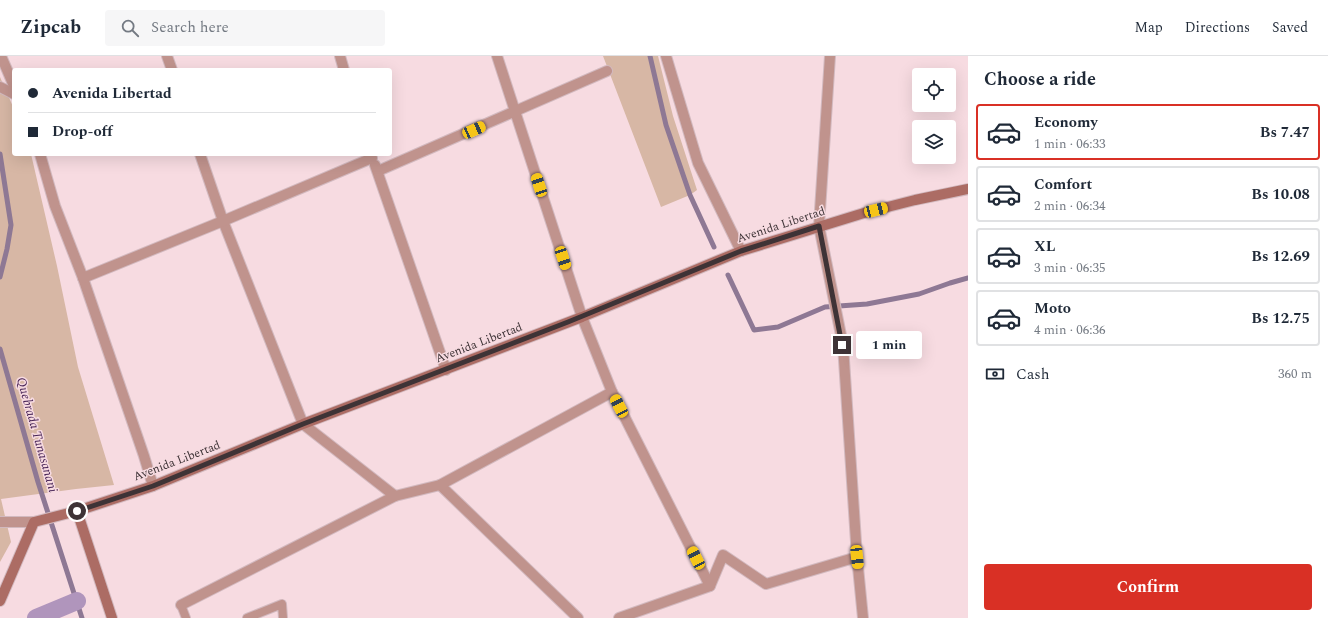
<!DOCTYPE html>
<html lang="en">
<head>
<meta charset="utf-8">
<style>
	body { margin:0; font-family:Spectral,serif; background:#f6f6f7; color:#1f2937; height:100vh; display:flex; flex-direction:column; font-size:15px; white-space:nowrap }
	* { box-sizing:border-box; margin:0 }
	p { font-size:13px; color:#747a83 }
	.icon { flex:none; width:22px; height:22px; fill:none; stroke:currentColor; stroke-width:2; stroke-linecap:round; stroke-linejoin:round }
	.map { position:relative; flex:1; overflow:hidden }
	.details { display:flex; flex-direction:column; background:#fff; width:360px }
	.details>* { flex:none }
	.guide { position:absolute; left:12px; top:12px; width:380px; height:88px; border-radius:4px; box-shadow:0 4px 16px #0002; display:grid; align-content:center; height:88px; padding:0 16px; background:#fff }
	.buttons { position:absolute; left:912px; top:12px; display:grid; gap:8px }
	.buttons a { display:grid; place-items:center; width:44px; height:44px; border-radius:4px; background:#fff; box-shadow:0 4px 16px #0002; font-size:20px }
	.end { position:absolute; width:18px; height:18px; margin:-9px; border:5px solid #3e3336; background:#fff; box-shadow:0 0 0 2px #fff }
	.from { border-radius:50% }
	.bubble { position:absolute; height:28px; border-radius:4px; background:#fff; box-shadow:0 4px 16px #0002; font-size:13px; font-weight:700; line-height:28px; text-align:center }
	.car { position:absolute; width:12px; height:24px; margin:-12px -6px; border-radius:5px; box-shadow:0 0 3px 1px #0007; background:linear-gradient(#f5c518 24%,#345 0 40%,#f5c518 0 76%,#345 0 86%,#f5c518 0) }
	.guide b { display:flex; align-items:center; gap:14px; height:38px; font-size:15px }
	.guide b+b { border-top:1px solid #e0e1e3 }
	.guide i { width:10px; height:10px; background:#1f2937 }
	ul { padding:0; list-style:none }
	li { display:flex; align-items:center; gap:12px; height:56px; margin:0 8px 6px; padding:0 8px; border:2px solid #e0e1e3; border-radius:4px }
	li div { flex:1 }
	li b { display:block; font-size:15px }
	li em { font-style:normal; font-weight:700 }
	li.current { border-color:#d93025 }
	li>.icon { width:36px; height:36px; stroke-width:1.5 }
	h2 { padding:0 16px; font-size:18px; line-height:48px }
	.pay { display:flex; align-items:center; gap:10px; height:44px; padding:0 16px; font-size:15px }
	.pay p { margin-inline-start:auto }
	.primary-button { display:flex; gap:8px; margin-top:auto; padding:8px 16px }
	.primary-button a { flex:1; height:46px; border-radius:4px; background:#d93025; color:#fff; font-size:16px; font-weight:700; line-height:46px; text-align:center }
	header { display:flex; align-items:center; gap:24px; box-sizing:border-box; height:56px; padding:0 20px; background:#fff; border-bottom:1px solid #e0e1e3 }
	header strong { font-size:19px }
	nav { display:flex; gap:22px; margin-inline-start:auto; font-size:14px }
	.search { width:280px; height:36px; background:#f6f6f7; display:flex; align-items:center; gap:10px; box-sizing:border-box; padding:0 14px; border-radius:4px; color:#747a83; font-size:15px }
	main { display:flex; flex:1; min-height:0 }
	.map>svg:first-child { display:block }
	.green { fill:#d7b7a5 }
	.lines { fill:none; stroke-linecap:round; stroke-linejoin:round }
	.stream { stroke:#8e7894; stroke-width:5 }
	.canal { stroke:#b095bc; stroke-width:18 }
	.lane-casing { stroke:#d2b9bf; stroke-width:10 }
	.street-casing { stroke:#d2b9bf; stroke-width:12 }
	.secondary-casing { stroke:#d2b9bf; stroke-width:12 }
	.lane { stroke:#c0938d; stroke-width:8 }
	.street { stroke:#c0938d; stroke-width:10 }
	.secondary { stroke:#ac6c64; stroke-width:10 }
	.route { stroke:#3e3336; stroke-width:5 }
	.labels { text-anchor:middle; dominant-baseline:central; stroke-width:3; stroke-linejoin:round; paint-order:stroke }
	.street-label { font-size:12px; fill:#3e3336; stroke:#f7dbe1 }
	.water-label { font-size:13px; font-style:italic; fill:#492557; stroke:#f7dbe1 }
</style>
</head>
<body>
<header>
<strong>Zipcab</strong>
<div class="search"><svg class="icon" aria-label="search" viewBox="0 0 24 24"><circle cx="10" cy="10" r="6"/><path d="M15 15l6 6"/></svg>Search here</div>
<nav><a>Map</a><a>Directions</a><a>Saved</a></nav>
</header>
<main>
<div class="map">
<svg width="968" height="562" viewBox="0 0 968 562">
	<rect width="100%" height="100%" fill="#f7dbe1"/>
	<g class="green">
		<polygon points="603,0 658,0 673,60 697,134 690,139 661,151"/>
		<polygon points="0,21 14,53 14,98 31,98 57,210 78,311 114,429 76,433 1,443 11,486 0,506"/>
	</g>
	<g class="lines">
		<g class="stream">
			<polyline points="650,0 666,69 690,139 714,191"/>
			<polyline points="0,98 11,169 7,193 0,221"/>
			<polyline points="728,219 754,274 778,271 825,251 867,248 919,238 950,227 968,222"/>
			<polyline points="0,293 38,426 82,562"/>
		</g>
		<polyline class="canal" points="36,562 77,545"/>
		<defs>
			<g id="lane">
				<polyline points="181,549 186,562"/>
				<polyline points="247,562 282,548 283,562"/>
			</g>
			<g id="street">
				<polyline points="1,0 14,30"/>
				<polyline points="167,0 172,14"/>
				<polyline points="340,0 344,14"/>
				<polyline points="497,0 582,261 612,336 710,530"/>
				<polyline points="666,0 698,107 741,195"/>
				<polyline points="830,0 819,170 843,289 857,501 863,562"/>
				<polyline points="0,31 14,38"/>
				<polyline points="40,98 55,150 83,222 144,400 153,430"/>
				<polyline points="200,98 223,165 303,368 395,440"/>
				<polyline points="375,109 446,314"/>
				<polyline points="378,115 607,15"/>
				<polyline points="83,222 223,165 372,102"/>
				<polyline points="440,429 578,562"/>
				<polyline points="0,466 34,466"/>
				<polyline points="181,549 395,440 440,429 612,336"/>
				<polyline points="619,562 710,530 723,499 766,528 857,501"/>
			</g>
			<g id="secondary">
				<polyline points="77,455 112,562"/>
				<polyline points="0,545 34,466 77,455 153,430 303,368 582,261 741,195 864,157 915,144 968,133"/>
			</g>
		</defs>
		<use href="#lane" class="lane-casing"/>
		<use href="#street" class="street-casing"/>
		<use href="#secondary" class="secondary-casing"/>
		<use href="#lane" class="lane"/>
		<use href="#street" class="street"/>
		<use href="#secondary" class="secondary"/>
	</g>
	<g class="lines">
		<polyline class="route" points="77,455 153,430 303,368 568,266 741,195 819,170 842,289"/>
	</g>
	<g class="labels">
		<g class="street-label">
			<text transform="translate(781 169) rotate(-18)">Avenida Libertad</text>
			<text transform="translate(479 287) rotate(-21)">Avenida Libertad</text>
			<text transform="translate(177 405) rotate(-21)">Avenida Libertad</text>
		</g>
		<g class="water-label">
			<text transform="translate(37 379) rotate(74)">Quebrada Tunasanani</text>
		</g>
	</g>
</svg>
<div class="buttons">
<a><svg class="icon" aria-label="locate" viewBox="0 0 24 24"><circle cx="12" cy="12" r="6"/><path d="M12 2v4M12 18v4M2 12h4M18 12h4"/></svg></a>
<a><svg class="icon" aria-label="layers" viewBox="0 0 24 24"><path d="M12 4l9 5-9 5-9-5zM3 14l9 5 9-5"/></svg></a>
</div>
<i class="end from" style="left:77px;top:455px"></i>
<i class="end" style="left:842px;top:289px"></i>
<div class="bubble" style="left:856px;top:275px;width:66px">1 min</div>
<i class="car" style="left:474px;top:74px;rotate:66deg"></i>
<i class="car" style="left:539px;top:129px;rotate:342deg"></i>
<i class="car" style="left:876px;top:154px;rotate:76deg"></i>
<i class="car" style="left:563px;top:202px;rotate:162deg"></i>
<i class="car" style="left:619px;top:350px;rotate:333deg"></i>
<i class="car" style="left:857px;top:501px;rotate:174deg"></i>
<i class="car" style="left:696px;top:502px;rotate:333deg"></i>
<div class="guide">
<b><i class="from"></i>Avenida Libertad</b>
<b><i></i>Drop-off</b>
</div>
</div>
<section class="details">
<h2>Choose a ride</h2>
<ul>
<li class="current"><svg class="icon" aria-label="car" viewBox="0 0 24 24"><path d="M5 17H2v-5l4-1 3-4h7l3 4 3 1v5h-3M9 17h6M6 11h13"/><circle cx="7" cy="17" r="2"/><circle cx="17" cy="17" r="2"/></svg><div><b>Economy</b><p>1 min · 06:33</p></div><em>Bs 7.47</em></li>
<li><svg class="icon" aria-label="car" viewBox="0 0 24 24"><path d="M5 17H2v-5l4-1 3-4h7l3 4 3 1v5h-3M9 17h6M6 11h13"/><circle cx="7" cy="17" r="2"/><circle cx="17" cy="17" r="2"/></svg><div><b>Comfort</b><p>2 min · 06:34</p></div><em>Bs 10.08</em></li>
<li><svg class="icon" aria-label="car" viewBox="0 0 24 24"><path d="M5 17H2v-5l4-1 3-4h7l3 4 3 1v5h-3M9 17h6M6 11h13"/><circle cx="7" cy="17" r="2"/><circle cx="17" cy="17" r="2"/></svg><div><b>XL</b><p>3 min · 06:35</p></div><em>Bs 12.69</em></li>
<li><svg class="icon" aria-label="car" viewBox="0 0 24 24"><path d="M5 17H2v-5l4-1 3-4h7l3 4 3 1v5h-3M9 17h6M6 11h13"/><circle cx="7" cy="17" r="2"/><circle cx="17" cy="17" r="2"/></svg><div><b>Moto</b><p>4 min · 06:36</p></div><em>Bs 12.75</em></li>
</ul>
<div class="pay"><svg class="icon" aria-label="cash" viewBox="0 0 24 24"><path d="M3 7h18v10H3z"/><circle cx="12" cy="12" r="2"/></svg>Cash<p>360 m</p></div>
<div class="primary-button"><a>Confirm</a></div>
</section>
</main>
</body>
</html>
